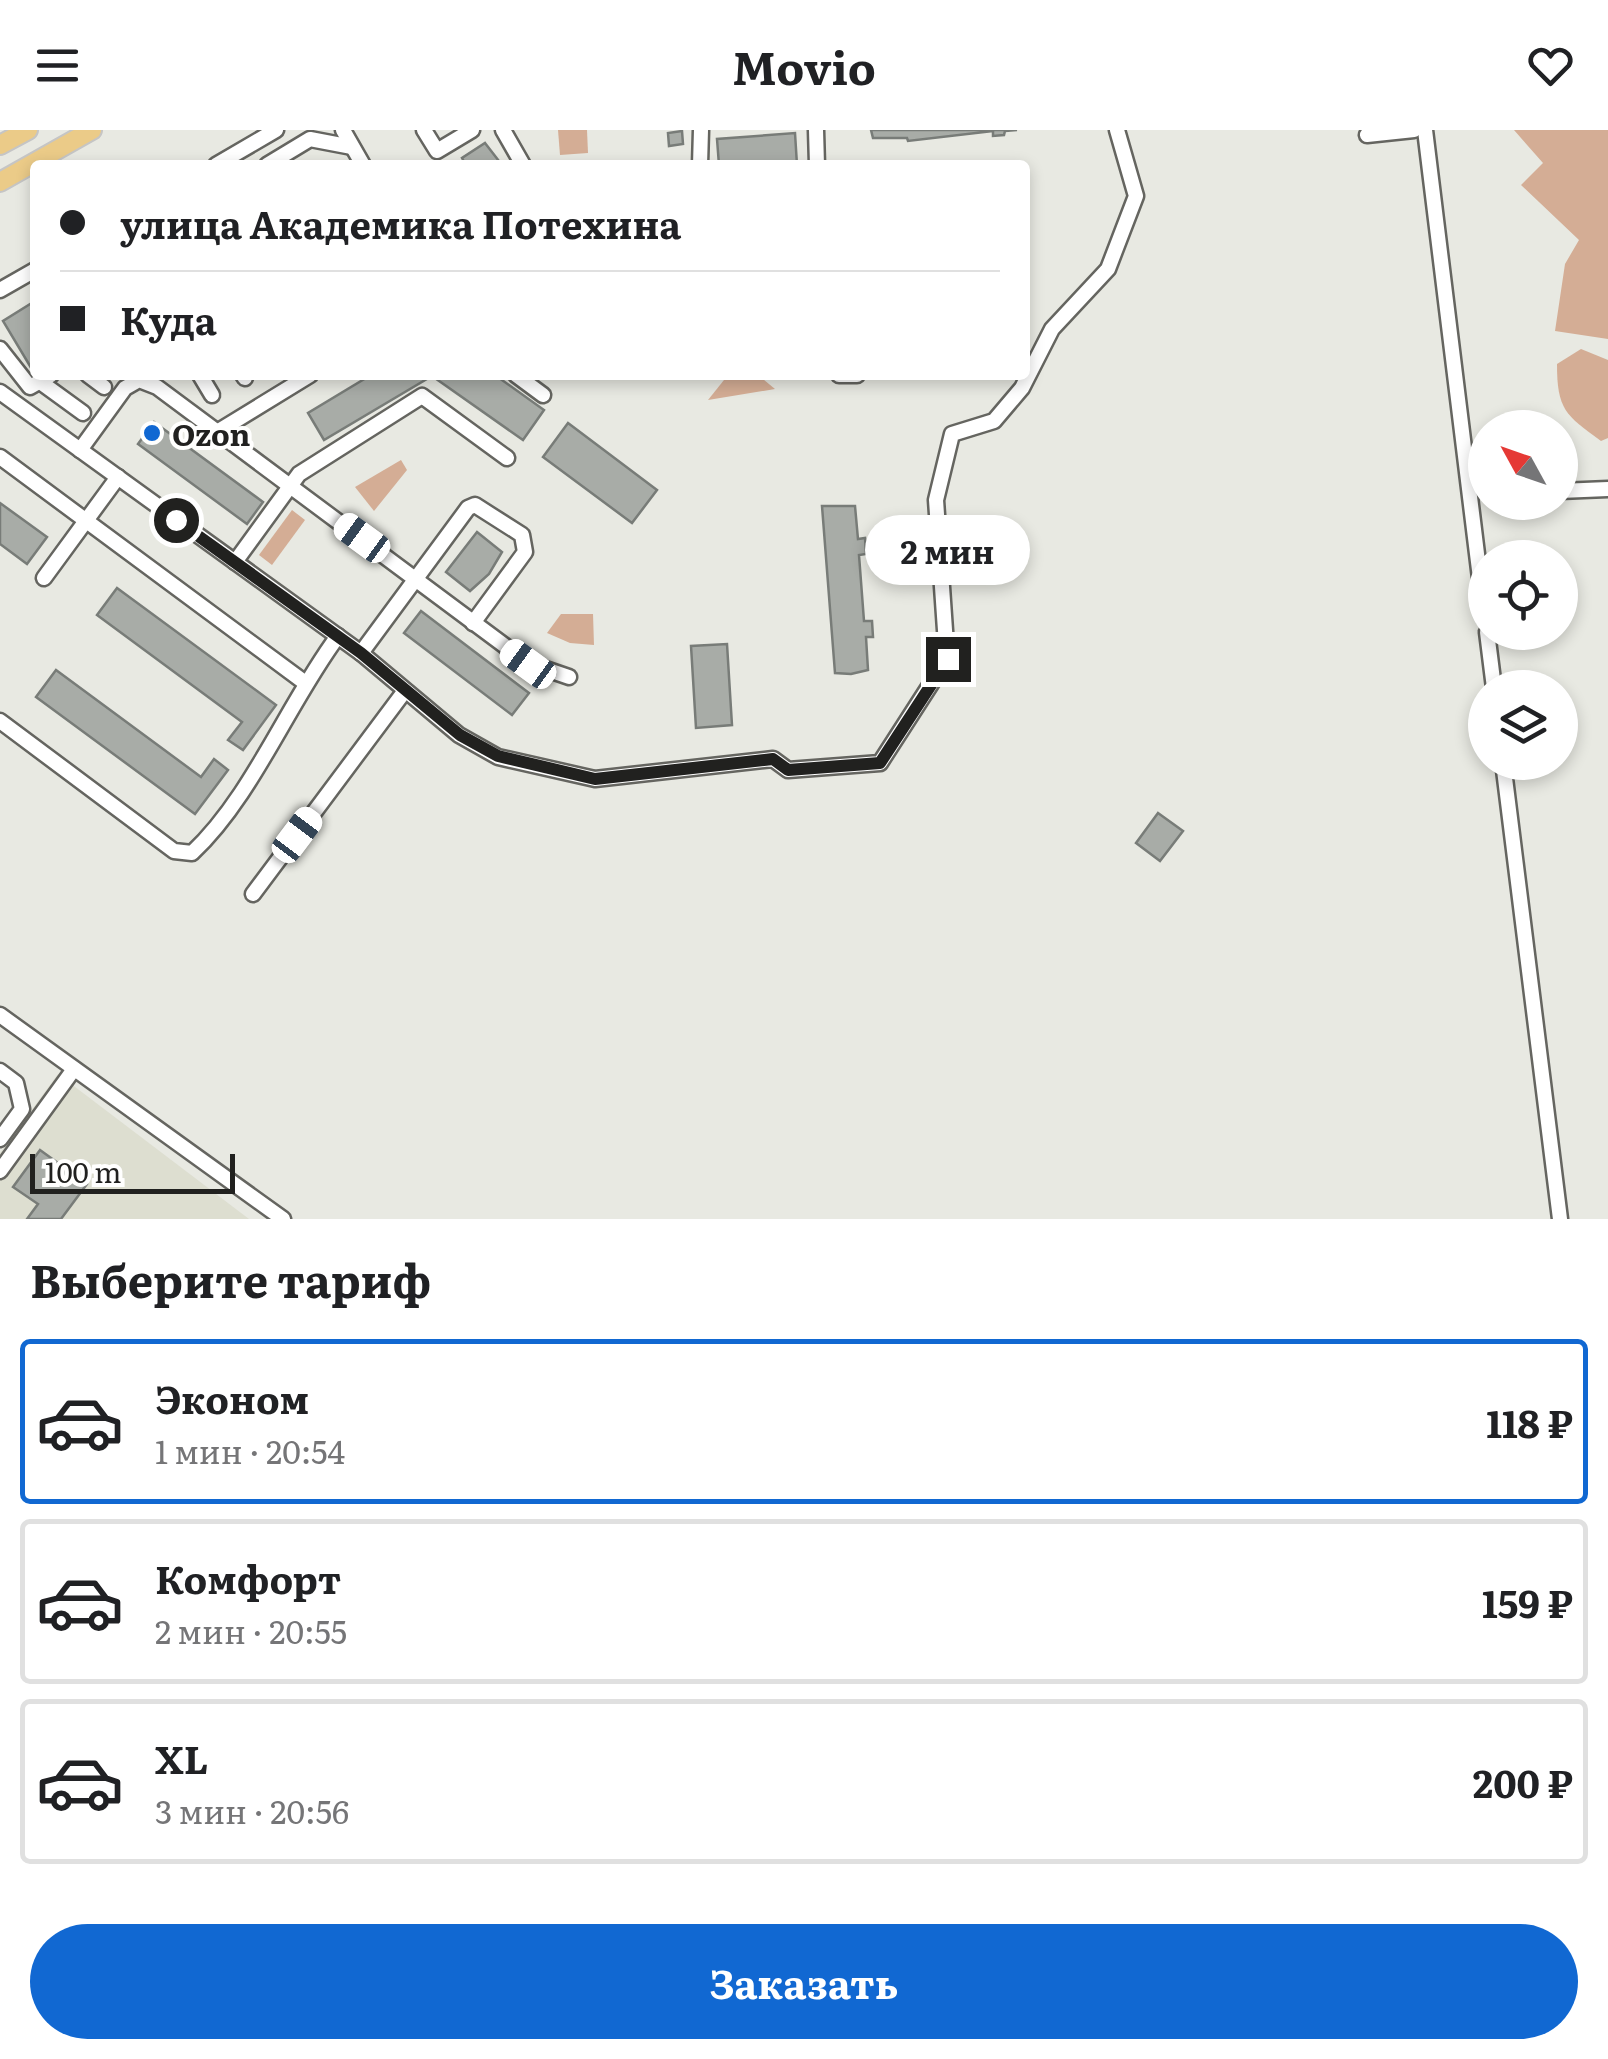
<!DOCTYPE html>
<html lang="ru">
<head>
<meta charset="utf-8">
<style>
	body { margin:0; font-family:Literata,serif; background:#f6f6f6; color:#202124; height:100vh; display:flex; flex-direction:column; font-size:38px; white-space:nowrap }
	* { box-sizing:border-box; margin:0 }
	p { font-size:32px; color:#757577 }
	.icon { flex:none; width:55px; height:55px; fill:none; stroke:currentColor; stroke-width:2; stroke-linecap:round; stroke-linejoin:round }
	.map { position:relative; height:1089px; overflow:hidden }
	.panel { display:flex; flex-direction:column; background:#fff; flex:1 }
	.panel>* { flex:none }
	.hud { position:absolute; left:30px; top:30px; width:1000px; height:220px; border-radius:10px; box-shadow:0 5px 15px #0003; display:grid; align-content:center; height:220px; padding:0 30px; background:#fff }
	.needle { width:65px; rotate:310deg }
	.buttons { position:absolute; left:1468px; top:280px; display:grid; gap:20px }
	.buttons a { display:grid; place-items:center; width:110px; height:110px; border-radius:50%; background:#fff; box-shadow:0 5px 15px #0003; font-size:50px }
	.scale { position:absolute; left:30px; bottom:25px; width:205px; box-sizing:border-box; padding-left:10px; border:5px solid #21211f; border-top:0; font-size:28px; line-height:35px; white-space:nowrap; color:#21211f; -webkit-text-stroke:8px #fffffe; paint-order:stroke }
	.end { position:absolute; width:45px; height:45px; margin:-22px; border:12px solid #21211f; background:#fff; box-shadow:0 0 0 5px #fff }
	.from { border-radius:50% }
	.bubble { position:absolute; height:70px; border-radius:35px; background:#fff; box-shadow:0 5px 15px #0003; font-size:32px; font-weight:700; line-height:70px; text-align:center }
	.car { position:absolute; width:30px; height:60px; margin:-30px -15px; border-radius:12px; box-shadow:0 0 8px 2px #0007; background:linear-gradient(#fff 24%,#345 0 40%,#fff 0 76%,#345 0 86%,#fff 0) }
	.hud b { display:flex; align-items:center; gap:35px; height:95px; font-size:38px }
	.hud b+b { border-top:2px solid #e0e0e0 }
	.hud i { width:25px; height:25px; background:#202124 }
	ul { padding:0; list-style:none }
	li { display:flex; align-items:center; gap:30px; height:165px; margin:0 20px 15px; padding:0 10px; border:5px solid #e0e0e0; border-radius:10px }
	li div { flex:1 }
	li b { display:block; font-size:38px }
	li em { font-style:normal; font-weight:700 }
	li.selected { border-color:#1168d2 }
	li>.icon { width:90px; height:90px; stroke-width:1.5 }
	h2 { padding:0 30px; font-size:45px; line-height:120px }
	.action { display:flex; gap:20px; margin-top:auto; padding:20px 30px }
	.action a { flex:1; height:115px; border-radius:60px; background:#1168d2; color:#fff; font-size:40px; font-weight:700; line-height:115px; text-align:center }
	header { display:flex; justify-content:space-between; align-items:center; height:130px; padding:0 30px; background:#fff; font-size:45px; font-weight:700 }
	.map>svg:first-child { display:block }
	.built { fill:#ddded0 }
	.green { fill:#d4ad95 }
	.building { fill:#a8aca7; stroke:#787c78; stroke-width:2.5 }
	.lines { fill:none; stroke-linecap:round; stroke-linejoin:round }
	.minor-casing { stroke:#656560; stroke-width:19 }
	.major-casing { stroke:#c5c5c5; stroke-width:22 }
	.minor { stroke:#fff; stroke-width:14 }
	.major { stroke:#ebcb88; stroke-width:18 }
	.route { stroke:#21211f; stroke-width:12 }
	.poi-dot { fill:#1168d2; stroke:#fffffe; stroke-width:4 }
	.labels { text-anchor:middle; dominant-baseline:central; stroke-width:8; stroke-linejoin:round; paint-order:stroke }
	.poi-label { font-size:30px; font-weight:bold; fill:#21211f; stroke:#fffffe; text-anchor:start }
</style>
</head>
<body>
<header><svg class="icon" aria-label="menu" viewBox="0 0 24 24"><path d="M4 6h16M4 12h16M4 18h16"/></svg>Movio<svg class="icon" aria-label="heart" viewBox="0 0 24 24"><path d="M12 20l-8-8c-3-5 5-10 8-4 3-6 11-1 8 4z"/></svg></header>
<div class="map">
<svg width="1608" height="1089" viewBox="0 0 1608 1089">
	<rect width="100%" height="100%" fill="#e8e9e2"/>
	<polygon class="built" points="58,944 249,1089 0,1089 0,1023"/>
	<g class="green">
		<polygon points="558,0 587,0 588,23 560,25"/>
		<polygon points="1514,0 1608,0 1608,209 1555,201 1565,134 1579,110 1521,55 1543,33"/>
		<path d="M1581 219 1608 230V308L1601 311C1565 285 1557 279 1557 234Z"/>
		<polygon points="728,245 758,245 775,259 708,270"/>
		<polygon points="401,330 407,340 374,381 355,357"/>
		<polygon points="292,380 305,390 272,435 259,425"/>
		<polygon points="561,484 593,484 594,515 570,513 547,503"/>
	</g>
	<g class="building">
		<polygon points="871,0 1017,0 1005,1 1004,5 993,6 993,1 908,11 907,8 873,8"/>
		<polygon points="682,1 683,14 669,16 668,3"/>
		<polygon points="795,3 797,35 719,35 717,9"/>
		<polygon points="485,13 502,35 466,35 462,28"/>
		<polygon points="35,171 35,240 33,241 3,191"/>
		<polygon points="371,245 495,245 544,280 523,310 432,246 324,310 308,283"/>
		<polygon points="154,292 263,372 247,394 138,314"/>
		<polygon points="568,293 657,360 632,393 543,327"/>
		<polygon points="0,373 47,407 27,434 0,414"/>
		<polygon points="822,376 855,376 858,409 865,408 866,424 859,425 864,491 872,491 873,507 866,507 868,540 851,544 835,543"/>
		<polygon points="477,402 502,422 489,444 470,461 446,442"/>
		<polygon points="117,458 276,575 243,620 228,610 242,592 97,485"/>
		<polygon points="421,481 529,563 512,585 404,503"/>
		<polygon points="727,514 732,595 696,598 691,516"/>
		<polygon points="56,540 201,647 214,629 228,640 195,684 36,567"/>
		<polygon points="1158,683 1183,701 1160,731 1136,713"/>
		<polygon points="40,1020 87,1054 61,1089 27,1089 38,1074 13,1057"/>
	</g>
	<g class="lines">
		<defs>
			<g id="minor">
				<polyline points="343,0 363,35"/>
				<polyline points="424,0 437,21 472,0"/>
				<polyline points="503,0 523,35"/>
				<polyline points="816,0 817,35"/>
				<polyline points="1425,0 1485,489"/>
				<polyline points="1367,5 1414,0"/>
				<polyline points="216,35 276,0"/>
				<polyline points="267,35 310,9 352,17"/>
				<polyline points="700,35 701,0"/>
				<polyline points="0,160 35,140"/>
				<polyline points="0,219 30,257 51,245"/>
				<polyline points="88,245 104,257"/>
				<polyline points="200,245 212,265"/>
				<polyline points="243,245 245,248"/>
				<polyline points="516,245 543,265"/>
				<polyline points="839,245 857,245"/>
				<polyline points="39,251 83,283"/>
				<polyline points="0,262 361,523 459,605 498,627 595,649 773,629 788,640 880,633 947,529 936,370 952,304 994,291 1022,258 1052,199 1108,139 1136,66 1117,0"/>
				<polyline points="217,302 310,245"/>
				<polyline points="80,320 125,258 139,250 157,257 528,533 569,547"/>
				<polyline points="0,327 304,552"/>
				<polyline points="1560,361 1608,359"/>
				<polyline points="235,432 299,344 422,266 507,328"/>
				<polyline points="44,448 118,347"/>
				<polyline points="1487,502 1494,558"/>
				<polyline points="361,523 468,378 475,375 522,405 525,422 473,493"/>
				<path d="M0 591 174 721 192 723C252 667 288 573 338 506"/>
				<polyline points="1503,632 1560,1089"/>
				<polyline points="253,764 404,562"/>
				<polyline points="0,885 283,1089"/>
				<polyline points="0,941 16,953 22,979 0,1009"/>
				<polyline points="0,1041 74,939"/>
			</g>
			<g id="major">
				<polyline points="0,15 28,0"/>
				<polyline points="0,52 92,0"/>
			</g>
		</defs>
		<use href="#minor" class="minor-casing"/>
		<use href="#major" class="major-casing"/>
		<use href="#minor" class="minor"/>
		<use href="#major" class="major"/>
	</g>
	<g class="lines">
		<polyline class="route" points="176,390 361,523 460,605 498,626 595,649 773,629 788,640 880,633 948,529"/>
	</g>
	<circle class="poi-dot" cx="152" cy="303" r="10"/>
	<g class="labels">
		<g class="poi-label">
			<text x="172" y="303">Ozon</text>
		</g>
	</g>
</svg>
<div class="buttons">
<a><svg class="needle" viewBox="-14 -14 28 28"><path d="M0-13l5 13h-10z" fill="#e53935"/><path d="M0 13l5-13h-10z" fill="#757577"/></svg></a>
<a><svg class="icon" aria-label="locate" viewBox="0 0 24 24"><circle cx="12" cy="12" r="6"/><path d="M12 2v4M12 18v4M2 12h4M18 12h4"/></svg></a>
<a><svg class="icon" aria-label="layers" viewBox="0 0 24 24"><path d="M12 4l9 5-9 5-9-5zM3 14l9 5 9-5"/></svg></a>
</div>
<div class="scale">100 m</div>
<i class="end from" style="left:176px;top:390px"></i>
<i class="end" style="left:948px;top:529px"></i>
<div class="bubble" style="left:865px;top:385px;width:165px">2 мин</div>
<i class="car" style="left:362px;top:408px;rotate:306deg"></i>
<i class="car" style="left:528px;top:534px;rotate:306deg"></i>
<i class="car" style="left:297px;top:705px;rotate:37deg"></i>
<div class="hud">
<b><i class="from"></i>улица Академика Потехина</b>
<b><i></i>Куда</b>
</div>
</div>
<section class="panel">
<h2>Выберите тариф</h2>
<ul>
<li class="selected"><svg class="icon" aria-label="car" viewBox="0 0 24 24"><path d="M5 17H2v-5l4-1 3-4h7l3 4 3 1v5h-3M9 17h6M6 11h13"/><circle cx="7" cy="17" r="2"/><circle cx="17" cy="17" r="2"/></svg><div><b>Эконом</b><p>1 мин · 20:54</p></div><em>118 ₽</em></li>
<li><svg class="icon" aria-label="car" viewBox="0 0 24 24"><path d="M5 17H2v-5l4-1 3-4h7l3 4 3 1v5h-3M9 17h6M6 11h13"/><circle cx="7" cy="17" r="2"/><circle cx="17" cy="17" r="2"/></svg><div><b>Комфорт</b><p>2 мин · 20:55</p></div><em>159 ₽</em></li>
<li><svg class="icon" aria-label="car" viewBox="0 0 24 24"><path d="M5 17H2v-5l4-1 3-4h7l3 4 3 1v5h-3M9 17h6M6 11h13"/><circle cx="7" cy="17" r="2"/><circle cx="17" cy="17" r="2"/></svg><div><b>XL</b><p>3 мин · 20:56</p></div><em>200 ₽</em></li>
</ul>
<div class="action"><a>Заказать</a></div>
</section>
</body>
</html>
